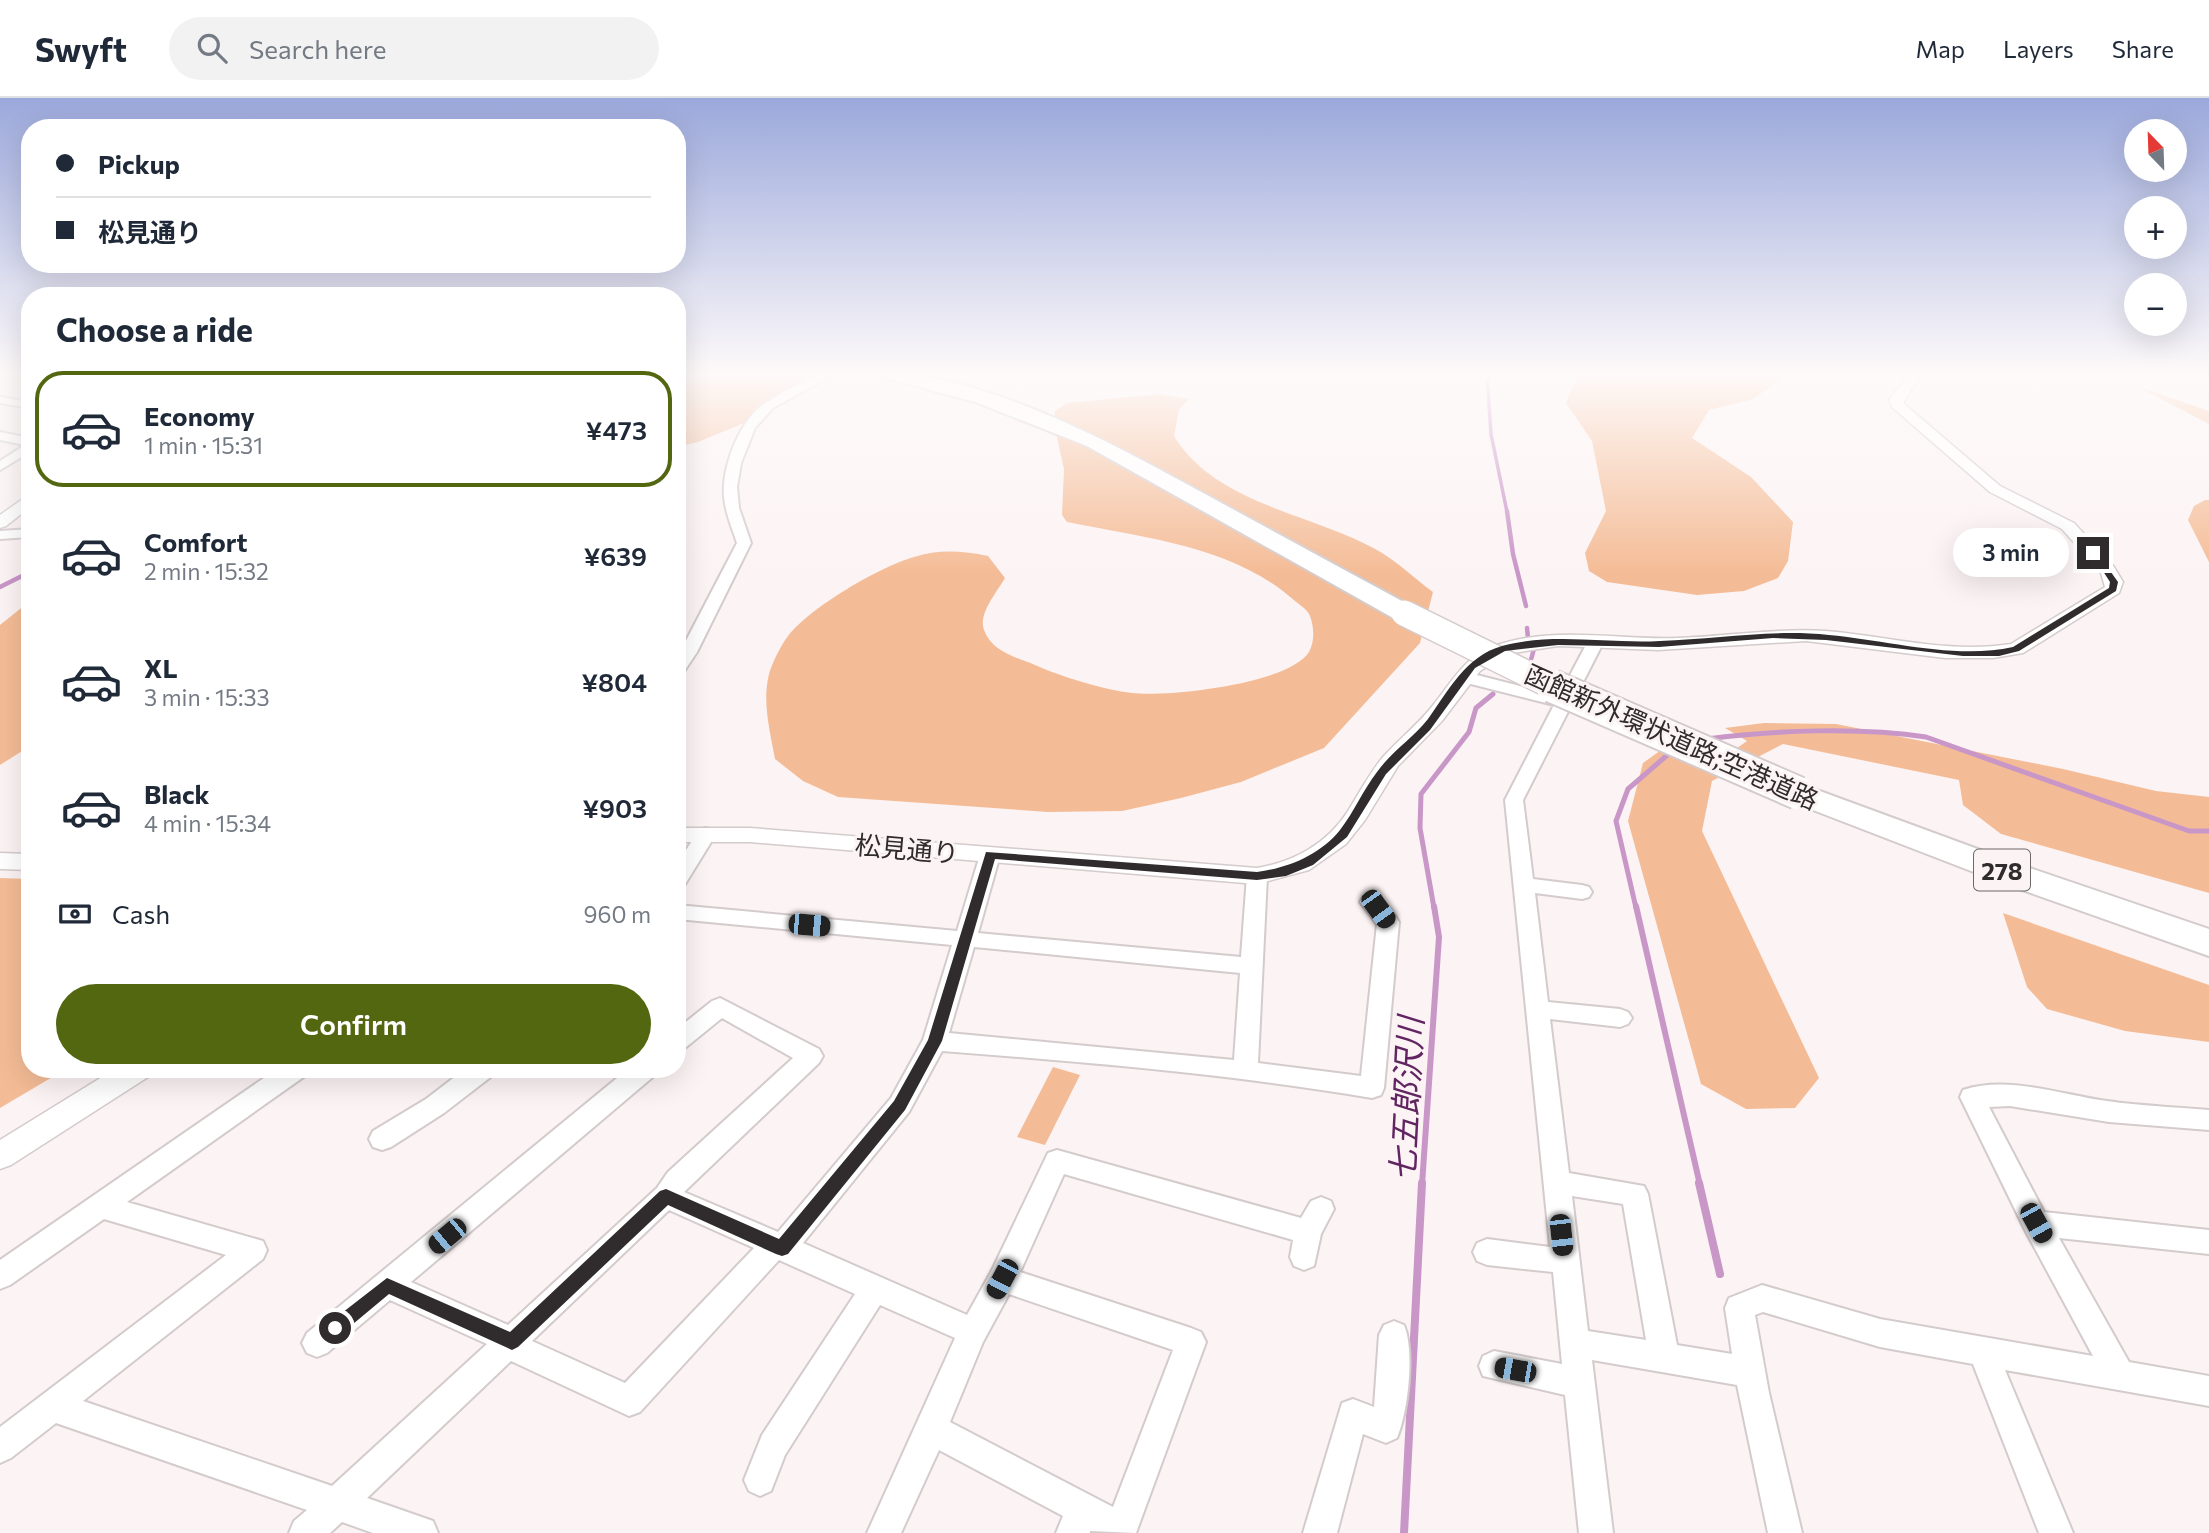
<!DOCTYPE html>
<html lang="en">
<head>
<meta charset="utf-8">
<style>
	body { margin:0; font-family:Commissioner,"Noto Sans JP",sans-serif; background:#f2f2f3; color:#1f2937; height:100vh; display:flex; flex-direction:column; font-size:26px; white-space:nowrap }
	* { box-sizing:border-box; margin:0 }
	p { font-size:23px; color:#747a83 }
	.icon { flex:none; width:38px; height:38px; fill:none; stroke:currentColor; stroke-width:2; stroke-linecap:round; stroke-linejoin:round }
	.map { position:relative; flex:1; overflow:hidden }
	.sheet { position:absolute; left:21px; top:189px; width:665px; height:791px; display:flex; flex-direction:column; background:#fff; border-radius:28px; box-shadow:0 7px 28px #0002 }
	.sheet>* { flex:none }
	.top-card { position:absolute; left:21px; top:21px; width:665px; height:154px; border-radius:28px; box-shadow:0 7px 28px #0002; display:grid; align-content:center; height:154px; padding:0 35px; background:#fff }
	.needle { width:46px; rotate:337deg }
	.controls { position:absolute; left:2124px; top:21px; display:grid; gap:14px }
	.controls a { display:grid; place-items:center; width:63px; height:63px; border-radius:50%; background:#fff; box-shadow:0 7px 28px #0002; font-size:35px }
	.end { position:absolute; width:32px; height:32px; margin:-16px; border:9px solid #302c2d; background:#fff; box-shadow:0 0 0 4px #fff }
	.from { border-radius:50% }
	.bubble { position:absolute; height:49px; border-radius:24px; background:#fff; box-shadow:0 7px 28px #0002; font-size:23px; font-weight:600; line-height:49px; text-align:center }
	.car { position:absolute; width:21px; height:42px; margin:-21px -10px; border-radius:9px; box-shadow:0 0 5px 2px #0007; background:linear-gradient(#222 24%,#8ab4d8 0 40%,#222 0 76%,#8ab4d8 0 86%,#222 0) }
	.top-card b { display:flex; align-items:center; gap:24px; height:66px; font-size:26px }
	.top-card b+b { border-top:2px solid #e0e1e3 }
	.top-card i { width:18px; height:18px; background:#1f2937 }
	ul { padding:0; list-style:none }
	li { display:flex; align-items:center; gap:21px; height:116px; margin:0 14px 10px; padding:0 21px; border:4px solid transparent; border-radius:28px }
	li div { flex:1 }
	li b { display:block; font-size:26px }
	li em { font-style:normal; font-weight:600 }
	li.selected { border-color:#536610 }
	li>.icon { width:63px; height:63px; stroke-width:1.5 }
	h2 { padding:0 35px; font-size:32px; line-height:84px }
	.pay { display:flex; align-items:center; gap:18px; height:77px; padding:0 35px; font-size:26px }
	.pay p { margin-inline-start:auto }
	.primary-button { display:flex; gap:14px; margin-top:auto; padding:14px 35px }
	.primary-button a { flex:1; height:80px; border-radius:42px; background:#536610; color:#fff; font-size:28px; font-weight:600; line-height:80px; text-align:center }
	header { display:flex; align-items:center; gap:42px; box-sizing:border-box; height:98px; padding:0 35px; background:#fff; border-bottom:2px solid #e0e1e3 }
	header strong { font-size:33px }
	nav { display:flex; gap:38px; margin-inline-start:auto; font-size:24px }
	.search { width:490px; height:63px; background:#f2f2f3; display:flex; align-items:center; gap:18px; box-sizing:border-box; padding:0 24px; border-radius:38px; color:#747a83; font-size:26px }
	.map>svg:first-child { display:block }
	.green { fill:#f4bc96 }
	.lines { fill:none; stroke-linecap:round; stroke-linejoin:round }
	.stream-far4 { stroke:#c996c8; stroke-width:3.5 }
	.stream-far3 { stroke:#c996c8; stroke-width:4.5 }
	.stream-far2 { stroke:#c996c8; stroke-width:5 }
	.stream-far1 { stroke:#c996c8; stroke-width:6 }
	.stream { stroke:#c996c8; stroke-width:8 }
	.minor-casing { stroke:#d4cbcc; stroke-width:4 }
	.tertiary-casing { stroke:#d4cbcc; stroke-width:3 }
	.motorway-casing { stroke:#d4cbcc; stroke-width:4 }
	.minor { fill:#fff; fill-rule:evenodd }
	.tertiary { fill:#fff; fill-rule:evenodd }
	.motorway { fill:#fff; fill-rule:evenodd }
	.motorway-bridge-far1-casing { stroke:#d4cbcc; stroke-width:28; stroke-linecap:butt }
	.motorway-bridge-casing { stroke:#d4cbcc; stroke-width:36; stroke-linecap:butt }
	.motorway-bridge-far1 { stroke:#fff; stroke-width:25 }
	.motorway-bridge { stroke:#fff; stroke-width:32 }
	.route { fill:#302c2d }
	.labels { text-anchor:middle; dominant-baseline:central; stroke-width:6; stroke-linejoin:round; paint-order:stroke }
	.shield { fill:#fcf3f4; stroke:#6d6869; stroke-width:2 }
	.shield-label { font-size:24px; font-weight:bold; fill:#302c2d }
	.street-label { font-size:26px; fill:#302c2d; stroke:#fcf3f4 }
	.near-water-label { font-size:33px; font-style:italic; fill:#612562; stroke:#fcf3f4 }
</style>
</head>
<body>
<header>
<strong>Swyft</strong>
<div class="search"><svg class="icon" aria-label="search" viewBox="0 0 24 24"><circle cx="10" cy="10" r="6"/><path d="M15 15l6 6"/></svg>Search here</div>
<nav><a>Map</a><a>Layers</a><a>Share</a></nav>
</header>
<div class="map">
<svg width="2209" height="1435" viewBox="0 0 2209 1435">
	<rect width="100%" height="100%" fill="#fcf3f4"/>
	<g class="green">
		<polygon points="677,274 808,274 761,318 698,344 677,349"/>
		<polygon points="1580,274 1779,274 1782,281 1753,301 1709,312 1692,340 1751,379 1793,424 1788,463 1778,480 1744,493 1697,497 1607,484 1589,473 1585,455 1606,413 1592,343 1566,305 1577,277"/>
		<polygon points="2136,288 2209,313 2209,326"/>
		<path d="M1159 296 1189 301 1179 311 1174 338C1215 406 1313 416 1377 452 1397 463 1415 481 1433 494L1420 545 1324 650 1241 684 1181 700 1122 713 1048 714 838 699 803 683 775 661C770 633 762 604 769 576 772 565 781 547 788 538 811 509 879 469 914 459 939 451 963 453 988 458L1005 480C997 494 978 516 984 532 992 554 1016 559 1035 567 1059 578 1105 592 1132 595 1168 599 1289 586 1309 554 1315 543 1314 529 1310 518 1308 512 1300 507 1295 503 1234 448 1145 440 1067 424L1062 417 1064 371 1054 326 1055 313 1067 305Z"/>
		<polygon points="2205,402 2209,402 2209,464 2188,422 2194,408"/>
		<polygon points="30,503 30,648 0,667 0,527"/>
		<polygon points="1764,625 1836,626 2063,671 2156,693 2209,699 2209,795 2001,736 1963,707 1959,682 1783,646 1712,683 1702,733 1819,980 1795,1010 1746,1011 1701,986 1628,723 1643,665 1664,650 1712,668 1747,643 1725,630"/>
		<polygon points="0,780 30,781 30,971 66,971 0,1010"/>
		<polygon points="2003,815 2209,887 2209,944 2125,933 2047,911 2027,889"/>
		<polygon points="1053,969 1080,977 1045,1047 1017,1039"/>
	</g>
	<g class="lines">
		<polyline class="stream-far4" points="1490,274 1487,276 1491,336 1507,414"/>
		<g class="stream-far3">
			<polyline points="1507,413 1513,456 1526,508"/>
			<polyline points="0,489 30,474"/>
			<polyline points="1527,530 1528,540"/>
			<polyline points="1530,565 1534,551"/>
		</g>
		<g class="stream-far2">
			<path d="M1707 641C1773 632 1861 629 1926 639L2189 733H2209"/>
			<polyline points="1434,810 1420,730 1421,696 1469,634 1476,610 1493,596"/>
			<polyline points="1636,810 1616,723 1628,691 1672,653"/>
		</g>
		<g class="stream-far1">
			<polyline points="1636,808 1700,1087"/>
			<polyline points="1422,1087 1439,839 1434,808"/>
		</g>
		<g class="stream">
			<polyline points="1699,1085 1720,1176"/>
			<polyline points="1404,1435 1422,1085"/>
		</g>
		<defs>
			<g id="minor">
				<polygon points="19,274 30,274 30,278 20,276"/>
				<path d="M825 274H838L773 310 755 330 741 365 737 389 739 410 751 445 697 554 683 575 677 577V560L737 445C732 430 725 414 724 398 722 371 737 329 759 310 778 294 803 285 825 274Z"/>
				<polygon points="0,299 30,304 30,310 0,305"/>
				<polygon points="0,334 30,340 30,354 0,372 0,363 25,347 0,342"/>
				<polygon points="30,431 30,439 0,441 0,433"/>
				<path d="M1595 540 1603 545 1523 702 1533 781 1582 787 1589 789 1592 794 1589 799 1582 801 1535 795 1548 904 1620 911 1628 914 1632 920 1628 926 1620 929 1550 921 1569 1075 1644 1088 1648 1096 1677 1247 1732 1256 1725 1210 1729 1200 1762 1187 1880 1221 2093 1258 2026 1134 1960 999 1963 992C2007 977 2063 997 2107 1003 2141 1008 2175 1009 2209 1012V1032L2109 1024 2010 1008 1989 1009 2044 1114 2209 1132V1156L2059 1140 2129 1264 2209 1278V1308L2005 1272 2073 1435H2039L1973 1266 1880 1249 1763 1214 1755 1217 1769 1295 1802 1435H1768L1737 1287 1592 1262 1613 1435H1579L1565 1297 1483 1278 1479 1268 1483 1258 1494 1253 1562 1266 1553 1174 1487 1167 1477 1163 1473 1154 1477 1145 1487 1141 1550 1149 1505 702 1554 607 1459 583 1457 579 1465 574 1559 598 1587 545ZM1572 1098 1623 1106 1646 1242 1588 1233Z"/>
				<polygon points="706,730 713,732 716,736 684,788 677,790 677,766 699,732"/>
				<path d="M990 750 997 752 1000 757 978 835 1241 859 1247 778 1250 773H1264L1267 778 1258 965 1361 978 1377 826 1360 804 1363 799C1379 794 1391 811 1399 824L1384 990 1381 997 1372 1000C1230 976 1085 964 942 953L909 1014 803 1145 967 1217 992 1172 1048 1055 1057 1052 1301 1120 1311 1103 1321 1099 1331 1103 1334 1111 1321 1136 1314 1168 1304 1172 1294 1168 1290 1159 1293 1142 1064 1076 1020 1174 1191 1230 1201 1234 1206 1244 1136 1435 1090 1433V1435H1056L1063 1418 939 1352 901 1435H867L955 1240 880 1207 785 1357 771 1393 760 1398 749 1393 744 1382 762 1337 855 1196 779 1162 640 1314 629 1318 511 1263 367 1400 433 1423 438 1435H373L342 1424 330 1435H289L294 1423 307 1412 56 1325 11 1360 0 1365V1329L226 1157 104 1121 10 1187 0 1191V1162L277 971H308L305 978 127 1104 263 1143 267 1152 263 1161 83 1303 332 1388 487 1246 390 1202 327 1255 317 1259 307 1255 302 1245 307 1235 628 971H657L654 978 411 1184 508 1227 657 1090 668 1074 793 960 722 920 685 950 677 953V931L712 903 720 900 819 951 823 958 819 965 684 1094 778 1134 891 1000 923 942 952 847 677 821V807L957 833 980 757 983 752ZM974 849 1240 875 1234 962 949 935ZM669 1112 754 1150 625 1285 532 1243ZM1009 1196 1173 1252 1113 1409 950 1324 983 1244Z"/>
				<polygon points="465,971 495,971 492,978 444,1015 391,1049 382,1052 373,1049 369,1041 373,1033 426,1001"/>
				<path d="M1394 1223 1404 1227C1415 1253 1408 1314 1397 1340L1386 1345 1363 1336 1337 1435H1303L1342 1305 1353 1301 1374 1309 1379 1237 1384 1227Z"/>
			</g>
			<g id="tertiary">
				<path d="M1902 274H1914L1918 281 1903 305 2000 388 2074 425 2114 469 2123 484 2119 495 2023 555 1993 560H1945L1806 543 1658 552 1558 548 1507 556 1480 573 1442 623 1398 668 1365 722 1346 746 1309 772 1257 786 750 744H677V730H750L1257 770C1294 764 1328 745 1348 713 1360 694 1369 676 1383 659 1399 641 1419 626 1434 606 1452 584 1465 558 1494 548 1553 527 1617 542 1678 540 1728 538 1777 530 1826 533 1888 538 1948 556 2011 546L2105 489 2101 475 2062 431 1990 394 1892 309 1889 302 1906 281Z"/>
				<polygon points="30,396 30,409 6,428 0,430 0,417"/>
				<polygon points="0,755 30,756 30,772 0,771"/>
				<polygon points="115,971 152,971 148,979 11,1067 0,1071 0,1042"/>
			</g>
			<g id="motorway">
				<path d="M875 274C986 274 1121 350 1216 402 1282 438 1348 474 1413 509L1417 515 1413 521 1404 523 1395 521 1087 348 975 304 878 278Z"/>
				<polygon points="1798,685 2021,767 2209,831 2209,858 1997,783 1787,702 1782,695 1787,688"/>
			</g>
		</defs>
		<use href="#minor" class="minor-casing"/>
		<use href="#tertiary" class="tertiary-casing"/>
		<use href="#motorway" class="motorway-casing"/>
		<use href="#minor" class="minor"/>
		<use href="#tertiary" class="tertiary"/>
		<use href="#motorway" class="motorway"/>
		<defs>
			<polyline id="motorway-bridge-far1" points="1404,515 1556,590"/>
			<polyline id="motorway-bridge" points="1552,588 1798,695"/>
		</defs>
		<use href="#motorway-bridge-far1" class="motorway-bridge-far1-casing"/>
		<use href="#motorway-bridge" class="motorway-bridge-casing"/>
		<use href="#motorway-bridge-far1" class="motorway-bridge-far1"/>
		<use href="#motorway-bridge" class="motorway-bridge"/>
	</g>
	<linearGradient id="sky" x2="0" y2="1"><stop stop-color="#9ba8db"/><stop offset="0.58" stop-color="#fefafa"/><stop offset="1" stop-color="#fefafa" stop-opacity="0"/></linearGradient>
	<rect width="2209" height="475" fill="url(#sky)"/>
	<path class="route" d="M2090 453H2096L2118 484 2116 493 2019 553 1999 558H1963L1826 542 1773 540 1659 549 1558 547 1505 553 1475 570 1430 632 1386 676 1347 739 1313 767 1286 778 1257 782 995 761 942 943 905 1012 788 1156 782 1158 776 1156 668 1107 518 1249 512 1252 389 1196 341 1236 335 1239 329 1236 326 1230 329 1225 387 1180 510 1234 660 1093 666 1091 779 1141 894 1003 928 942 986 754 1257 774C1288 770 1320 757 1340 732 1354 714 1363 692 1377 674 1391 654 1413 640 1428 621 1448 593 1466 558 1502 548 1553 534 1608 546 1660 543 1717 541 1772 531 1829 537 1886 542 1956 562 2013 549L2109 490 2110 484Z"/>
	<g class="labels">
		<rect class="shield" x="1974" y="751.5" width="56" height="41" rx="5"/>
		<g class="shield-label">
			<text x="2002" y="772">278</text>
		</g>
		<g class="street-label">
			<text transform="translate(1672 638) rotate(24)">函館新外環状道路;空港道路</text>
			<text transform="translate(907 750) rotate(5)">松見通り</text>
		</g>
		<g class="near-water-label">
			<text transform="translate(1405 1001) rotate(-87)">七五郎沢川</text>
		</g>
	</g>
</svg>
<div class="controls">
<a><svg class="needle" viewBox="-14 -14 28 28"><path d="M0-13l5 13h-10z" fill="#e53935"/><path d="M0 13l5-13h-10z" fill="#747a83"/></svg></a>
<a>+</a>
<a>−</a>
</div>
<i class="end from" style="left:335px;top:1230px"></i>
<i class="end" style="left:2093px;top:455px"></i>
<div class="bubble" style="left:1953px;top:430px;width:116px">3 min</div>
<i class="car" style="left:1378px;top:811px;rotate:144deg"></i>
<i class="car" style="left:809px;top:827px;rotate:95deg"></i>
<i class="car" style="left:2036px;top:1125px;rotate:151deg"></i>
<i class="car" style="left:1561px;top:1137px;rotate:174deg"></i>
<i class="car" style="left:447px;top:1138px;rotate:230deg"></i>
<i class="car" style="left:1002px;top:1181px;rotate:208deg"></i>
<i class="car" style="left:1515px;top:1272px;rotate:280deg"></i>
<div class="top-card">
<b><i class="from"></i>Pickup</b>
<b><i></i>松見通り</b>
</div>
<section class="sheet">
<h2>Choose a ride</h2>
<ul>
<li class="selected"><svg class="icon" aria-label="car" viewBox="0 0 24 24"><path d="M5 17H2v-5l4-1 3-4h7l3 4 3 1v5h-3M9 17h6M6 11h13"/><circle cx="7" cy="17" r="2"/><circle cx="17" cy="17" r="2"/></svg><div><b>Economy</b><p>1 min · 15:31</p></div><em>¥473</em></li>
<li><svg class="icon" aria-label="car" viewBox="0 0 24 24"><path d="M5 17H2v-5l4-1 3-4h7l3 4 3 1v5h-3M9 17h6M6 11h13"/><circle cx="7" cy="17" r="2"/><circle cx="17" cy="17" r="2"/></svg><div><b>Comfort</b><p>2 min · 15:32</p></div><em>¥639</em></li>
<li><svg class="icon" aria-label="car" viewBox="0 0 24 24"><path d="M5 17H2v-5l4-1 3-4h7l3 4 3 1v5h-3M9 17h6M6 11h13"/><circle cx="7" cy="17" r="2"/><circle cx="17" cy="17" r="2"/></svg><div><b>XL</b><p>3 min · 15:33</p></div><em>¥804</em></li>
<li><svg class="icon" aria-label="car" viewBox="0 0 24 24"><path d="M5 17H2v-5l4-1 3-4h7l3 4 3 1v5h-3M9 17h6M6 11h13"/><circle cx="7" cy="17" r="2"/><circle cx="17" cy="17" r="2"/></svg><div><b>Black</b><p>4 min · 15:34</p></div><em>¥903</em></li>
</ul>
<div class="pay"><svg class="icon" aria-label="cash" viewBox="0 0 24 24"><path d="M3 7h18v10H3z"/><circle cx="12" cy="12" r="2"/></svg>Cash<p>960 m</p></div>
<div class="primary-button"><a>Confirm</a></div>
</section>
</div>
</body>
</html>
